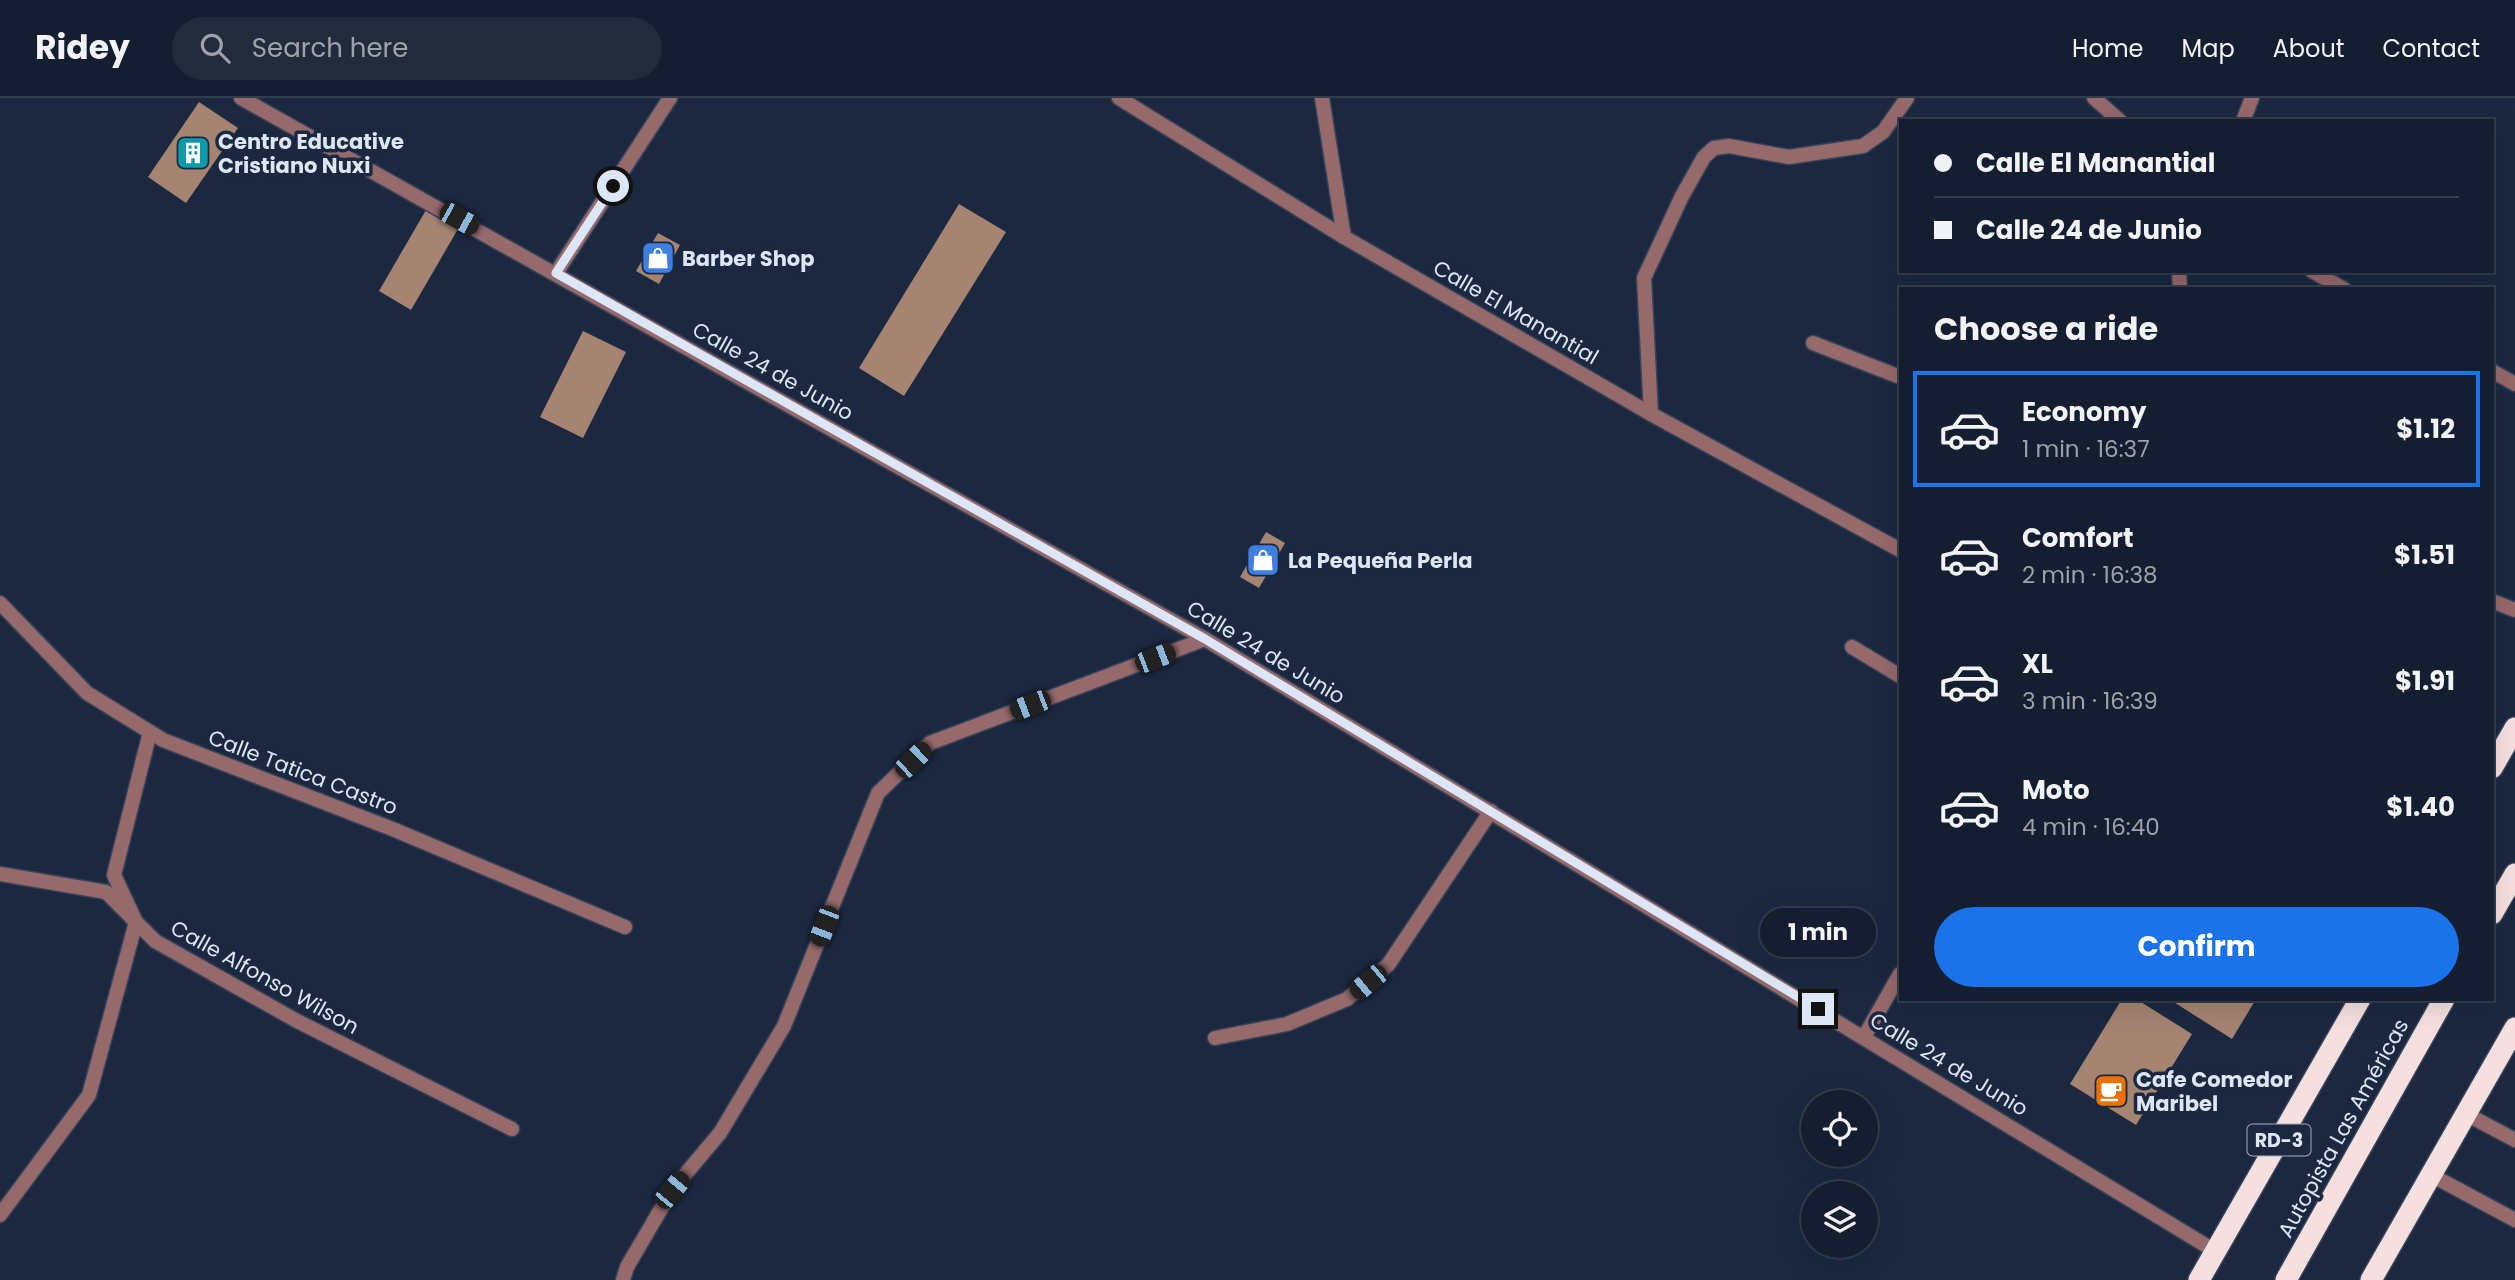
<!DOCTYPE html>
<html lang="en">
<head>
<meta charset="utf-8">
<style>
	body { margin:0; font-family:Poppins,sans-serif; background:#212b3c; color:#f1f3f6; height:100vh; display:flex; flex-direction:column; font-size:26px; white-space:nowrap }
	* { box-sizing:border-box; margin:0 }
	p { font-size:23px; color:#9da2ab }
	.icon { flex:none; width:38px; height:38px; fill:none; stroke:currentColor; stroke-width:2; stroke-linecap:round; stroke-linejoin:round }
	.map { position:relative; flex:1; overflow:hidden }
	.drawer { position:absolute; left:1899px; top:189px; width:595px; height:714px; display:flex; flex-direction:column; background:#141e30; border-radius:0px; box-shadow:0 7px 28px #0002,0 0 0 2px #333c4c }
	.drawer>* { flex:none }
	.hud { position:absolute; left:1899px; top:21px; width:595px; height:154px; border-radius:0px; box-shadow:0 7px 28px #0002,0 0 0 2px #333c4c; display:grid; align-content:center; height:154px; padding:0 35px; background:#141e30 }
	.controls { position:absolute; left:1801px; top:992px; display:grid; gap:14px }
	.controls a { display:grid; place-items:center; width:77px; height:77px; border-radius:50%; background:#141e30; box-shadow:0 7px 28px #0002,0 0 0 2px #333c4c; font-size:35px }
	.end { position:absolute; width:32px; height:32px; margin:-16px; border:9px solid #dce6f6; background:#111; box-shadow:0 0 0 4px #111 }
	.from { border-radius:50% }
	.bubble { position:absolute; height:49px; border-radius:24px; background:#141e30; box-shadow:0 7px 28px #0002,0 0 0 2px #333c4c; font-size:23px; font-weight:700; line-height:49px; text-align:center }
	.car { position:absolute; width:21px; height:42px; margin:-21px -10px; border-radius:9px; box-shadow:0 0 5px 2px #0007; background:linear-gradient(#222 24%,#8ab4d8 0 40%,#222 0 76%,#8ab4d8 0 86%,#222 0) }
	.hud b { display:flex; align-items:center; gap:24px; height:66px; font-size:26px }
	.hud b+b { border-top:2px solid #333c4c }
	.hud i { width:18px; height:18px; background:#f1f3f6 }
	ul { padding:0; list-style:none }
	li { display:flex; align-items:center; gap:21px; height:116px; margin:0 14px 10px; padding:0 21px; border:4px solid transparent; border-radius:0px }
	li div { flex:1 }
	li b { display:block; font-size:26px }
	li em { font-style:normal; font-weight:700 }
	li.on { border-color:#1a73e8 }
	li>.icon { width:63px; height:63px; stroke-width:1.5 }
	h2 { padding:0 35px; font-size:32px; line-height:84px }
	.action { display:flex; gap:14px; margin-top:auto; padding:14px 35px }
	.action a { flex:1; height:80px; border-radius:42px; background:#1a73e8; color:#fff; font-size:28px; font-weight:700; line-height:80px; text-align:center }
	header { display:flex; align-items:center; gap:42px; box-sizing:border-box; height:98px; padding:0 35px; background:#141e30; border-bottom:2px solid #333c4c }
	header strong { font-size:33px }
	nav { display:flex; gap:38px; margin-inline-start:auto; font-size:24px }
	.search { width:490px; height:63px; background:#212b3c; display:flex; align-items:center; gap:18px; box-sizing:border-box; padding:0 24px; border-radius:38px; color:#9da2ab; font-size:26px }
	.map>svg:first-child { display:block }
	.building { fill:#a58472 }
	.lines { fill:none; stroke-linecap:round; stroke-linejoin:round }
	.minor-casing { stroke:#364359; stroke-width:17 }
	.tertiary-casing { stroke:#364359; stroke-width:17 }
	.motorway-casing { stroke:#364359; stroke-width:24 }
	.minor { stroke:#96696a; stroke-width:14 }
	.tertiary { stroke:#96696a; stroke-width:14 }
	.motorway { stroke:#f6dfdf; stroke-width:21 }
	.route { stroke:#dce6f6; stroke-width:9 }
	.labels { text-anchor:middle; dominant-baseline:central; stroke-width:7; stroke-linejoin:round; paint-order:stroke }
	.shield { fill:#1b2840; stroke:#a2adbf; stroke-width:2 }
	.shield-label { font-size:19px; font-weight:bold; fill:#dce6f6 }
	.poi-label { font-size:21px; font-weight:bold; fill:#dce6f6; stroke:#1b2840; text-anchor:start }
	.street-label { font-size:21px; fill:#dce6f6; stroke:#1b2840 }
</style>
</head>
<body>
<header>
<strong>Ridey</strong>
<div class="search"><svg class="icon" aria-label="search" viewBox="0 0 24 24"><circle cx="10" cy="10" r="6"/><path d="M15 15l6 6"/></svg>Search here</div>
<nav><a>Home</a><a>Map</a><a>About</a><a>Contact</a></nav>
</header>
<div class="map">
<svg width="2515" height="1182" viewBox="0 0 2515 1182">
	<rect width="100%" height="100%" fill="#1b2840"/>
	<g class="building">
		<polygon points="199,4 238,30 186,105 148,79"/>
		<polygon points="959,106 1006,134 904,298 859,270"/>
		<polygon points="426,112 458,131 411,212 379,193"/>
		<polygon points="658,135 680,147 659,186 636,173"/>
		<polygon points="583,233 626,254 583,340 540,319"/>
		<polygon points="1266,434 1285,445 1259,490 1240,479"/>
		<polygon points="2122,901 2136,901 2192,936 2136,1027 2070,986"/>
		<polygon points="2173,901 2256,901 2232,941 2172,903"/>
	</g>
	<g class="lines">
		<defs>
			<g id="minor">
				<polyline points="241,0 1205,541 2215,1153"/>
				<polyline points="1119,0 1344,139 1651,316 1900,452"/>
				<polyline points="1322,0 1344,139"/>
				<polyline points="2094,0 2120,23"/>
				<polyline points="2243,23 2252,0"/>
				<polyline points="2179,173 2180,191"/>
				<polyline points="2312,173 2344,191"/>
				<polyline points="556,175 670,0"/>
				<polyline points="1813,245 1900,279"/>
				<polyline points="2492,273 2515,286"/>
				<polyline points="1651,316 1644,180 1682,98 1704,59 1714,50 1729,48 1789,59 1863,48 1883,34 1907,0"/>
				<polyline points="2492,503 2515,512"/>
				<polyline points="0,505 87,595 163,642 395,732 625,829"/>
				<polyline points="1852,549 1900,578"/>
				<polyline points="0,776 106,794 155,843 297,923 512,1031"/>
				<polyline points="1864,939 1900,876"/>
				<polyline points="1215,940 1287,926 1347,901 1388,867 1491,713"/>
				<polyline points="0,1117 89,997 136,824 114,777 150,634"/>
				<polyline points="623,1182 627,1169 672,1092 720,1035 784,928 878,695 930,645 1205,541"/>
			</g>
			<g id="tertiary">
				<polyline points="2468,1017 2515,1042"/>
				<polyline points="2433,1078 2515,1122"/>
			</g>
			<g id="motorway">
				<polyline points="2492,670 2515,630"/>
				<polyline points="2492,816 2515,776"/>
				<polyline points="2199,1182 2360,901"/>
				<polyline points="2286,1182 2444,901"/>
				<polyline points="2371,1182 2515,930"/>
			</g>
		</defs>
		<use href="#minor" class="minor-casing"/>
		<use href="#tertiary" class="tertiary-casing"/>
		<use href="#motorway" class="motorway-casing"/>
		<use href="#minor" class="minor"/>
		<use href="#tertiary" class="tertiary"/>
		<use href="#motorway" class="motorway"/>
	</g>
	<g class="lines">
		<polyline class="route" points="613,88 556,175 1205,541 1818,911"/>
	</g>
	<defs>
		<symbol id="building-square" viewBox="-11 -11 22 22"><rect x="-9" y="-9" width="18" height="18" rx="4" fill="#0f9aa8" stroke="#1b2840"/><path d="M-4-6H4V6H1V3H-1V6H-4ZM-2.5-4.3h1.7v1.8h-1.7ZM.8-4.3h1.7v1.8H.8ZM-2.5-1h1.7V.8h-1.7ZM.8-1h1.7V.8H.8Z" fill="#fff"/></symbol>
		<symbol id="shop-square" viewBox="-11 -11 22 22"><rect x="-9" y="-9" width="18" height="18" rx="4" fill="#3f7fe0" stroke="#1b2840"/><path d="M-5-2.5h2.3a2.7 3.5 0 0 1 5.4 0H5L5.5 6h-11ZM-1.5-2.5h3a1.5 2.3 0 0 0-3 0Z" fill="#fff"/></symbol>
		<symbol id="cafe-square" viewBox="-11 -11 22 22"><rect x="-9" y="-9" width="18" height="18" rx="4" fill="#e8710a" stroke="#1b2840"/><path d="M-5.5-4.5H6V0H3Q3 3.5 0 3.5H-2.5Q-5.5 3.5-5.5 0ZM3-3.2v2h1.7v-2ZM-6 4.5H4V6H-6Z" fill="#fff"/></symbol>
	</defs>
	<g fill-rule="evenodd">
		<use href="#building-square" x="174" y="36" width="38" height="38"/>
		<use href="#shop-square" x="639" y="141" width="38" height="38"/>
		<use href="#shop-square" x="1244" y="443" width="38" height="38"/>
		<use href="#cafe-square" x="2092" y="974" width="38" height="38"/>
	</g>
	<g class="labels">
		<rect class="shield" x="2247.5" y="1026.5" width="63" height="31" rx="5"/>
		<g class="shield-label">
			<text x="2279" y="1042">RD-3</text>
		</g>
		<g class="poi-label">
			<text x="218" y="43">Centro Educative<tspan x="218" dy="24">Cristiano Nuxi</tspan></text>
			<text x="682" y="160">Barber Shop</text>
			<text x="1288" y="462">La Pequeña Perla</text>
			<text x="2136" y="981">Cafe Comedor<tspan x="2136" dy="24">Maribel</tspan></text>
		</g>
		<g class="street-label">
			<text transform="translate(1516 214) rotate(30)">Calle El Manantial</text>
			<text transform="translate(773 273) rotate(29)">Calle 24 de Junio</text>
			<text transform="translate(1266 554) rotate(31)">Calle 24 de Junio</text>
			<text transform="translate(303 674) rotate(21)">Calle Tatica Castro</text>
			<text transform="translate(265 879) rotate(29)">Calle Alfonso Wilson</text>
			<text transform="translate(1949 966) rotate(31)">Calle 24 de Junio</text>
			<text transform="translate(2343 1030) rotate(-61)">Autopista Las Américas</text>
		</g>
	</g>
</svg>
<div class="controls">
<a><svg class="icon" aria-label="locate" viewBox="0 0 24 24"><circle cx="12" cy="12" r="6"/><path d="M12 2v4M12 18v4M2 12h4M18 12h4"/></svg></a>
<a><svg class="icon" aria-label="layers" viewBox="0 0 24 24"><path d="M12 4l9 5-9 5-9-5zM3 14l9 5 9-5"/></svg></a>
</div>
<i class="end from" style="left:613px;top:88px"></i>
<i class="end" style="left:1818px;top:911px"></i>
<div class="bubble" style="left:1760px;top:810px;width:116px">1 min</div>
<i class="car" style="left:459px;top:121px;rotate:119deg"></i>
<i class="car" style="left:1155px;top:560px;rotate:69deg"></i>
<i class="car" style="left:1030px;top:607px;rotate:249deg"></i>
<i class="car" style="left:913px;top:662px;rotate:46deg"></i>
<i class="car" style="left:824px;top:828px;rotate:201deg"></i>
<i class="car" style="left:1368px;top:884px;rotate:230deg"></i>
<i class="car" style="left:672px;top:1092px;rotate:40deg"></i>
<div class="hud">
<b><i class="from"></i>Calle El Manantial</b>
<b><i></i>Calle 24 de Junio</b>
</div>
<section class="drawer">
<h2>Choose a ride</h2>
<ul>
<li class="on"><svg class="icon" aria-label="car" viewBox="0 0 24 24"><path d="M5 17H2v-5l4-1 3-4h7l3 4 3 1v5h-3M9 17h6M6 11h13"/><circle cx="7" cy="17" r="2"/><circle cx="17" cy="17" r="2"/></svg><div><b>Economy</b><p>1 min · 16:37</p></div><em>$1.12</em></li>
<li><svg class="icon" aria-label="car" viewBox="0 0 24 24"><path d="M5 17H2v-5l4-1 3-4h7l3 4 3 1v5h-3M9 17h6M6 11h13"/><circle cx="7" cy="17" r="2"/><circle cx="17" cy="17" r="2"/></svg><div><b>Comfort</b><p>2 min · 16:38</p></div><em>$1.51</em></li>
<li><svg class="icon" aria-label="car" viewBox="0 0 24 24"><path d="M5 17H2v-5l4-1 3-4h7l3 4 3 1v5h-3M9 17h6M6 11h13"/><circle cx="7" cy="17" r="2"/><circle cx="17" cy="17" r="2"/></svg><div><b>XL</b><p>3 min · 16:39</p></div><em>$1.91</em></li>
<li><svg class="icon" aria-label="car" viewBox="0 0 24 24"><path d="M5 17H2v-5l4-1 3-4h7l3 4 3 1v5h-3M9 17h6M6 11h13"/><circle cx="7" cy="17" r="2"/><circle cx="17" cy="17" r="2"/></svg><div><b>Moto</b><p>4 min · 16:40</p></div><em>$1.40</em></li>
</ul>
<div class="action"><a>Confirm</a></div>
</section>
</div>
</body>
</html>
